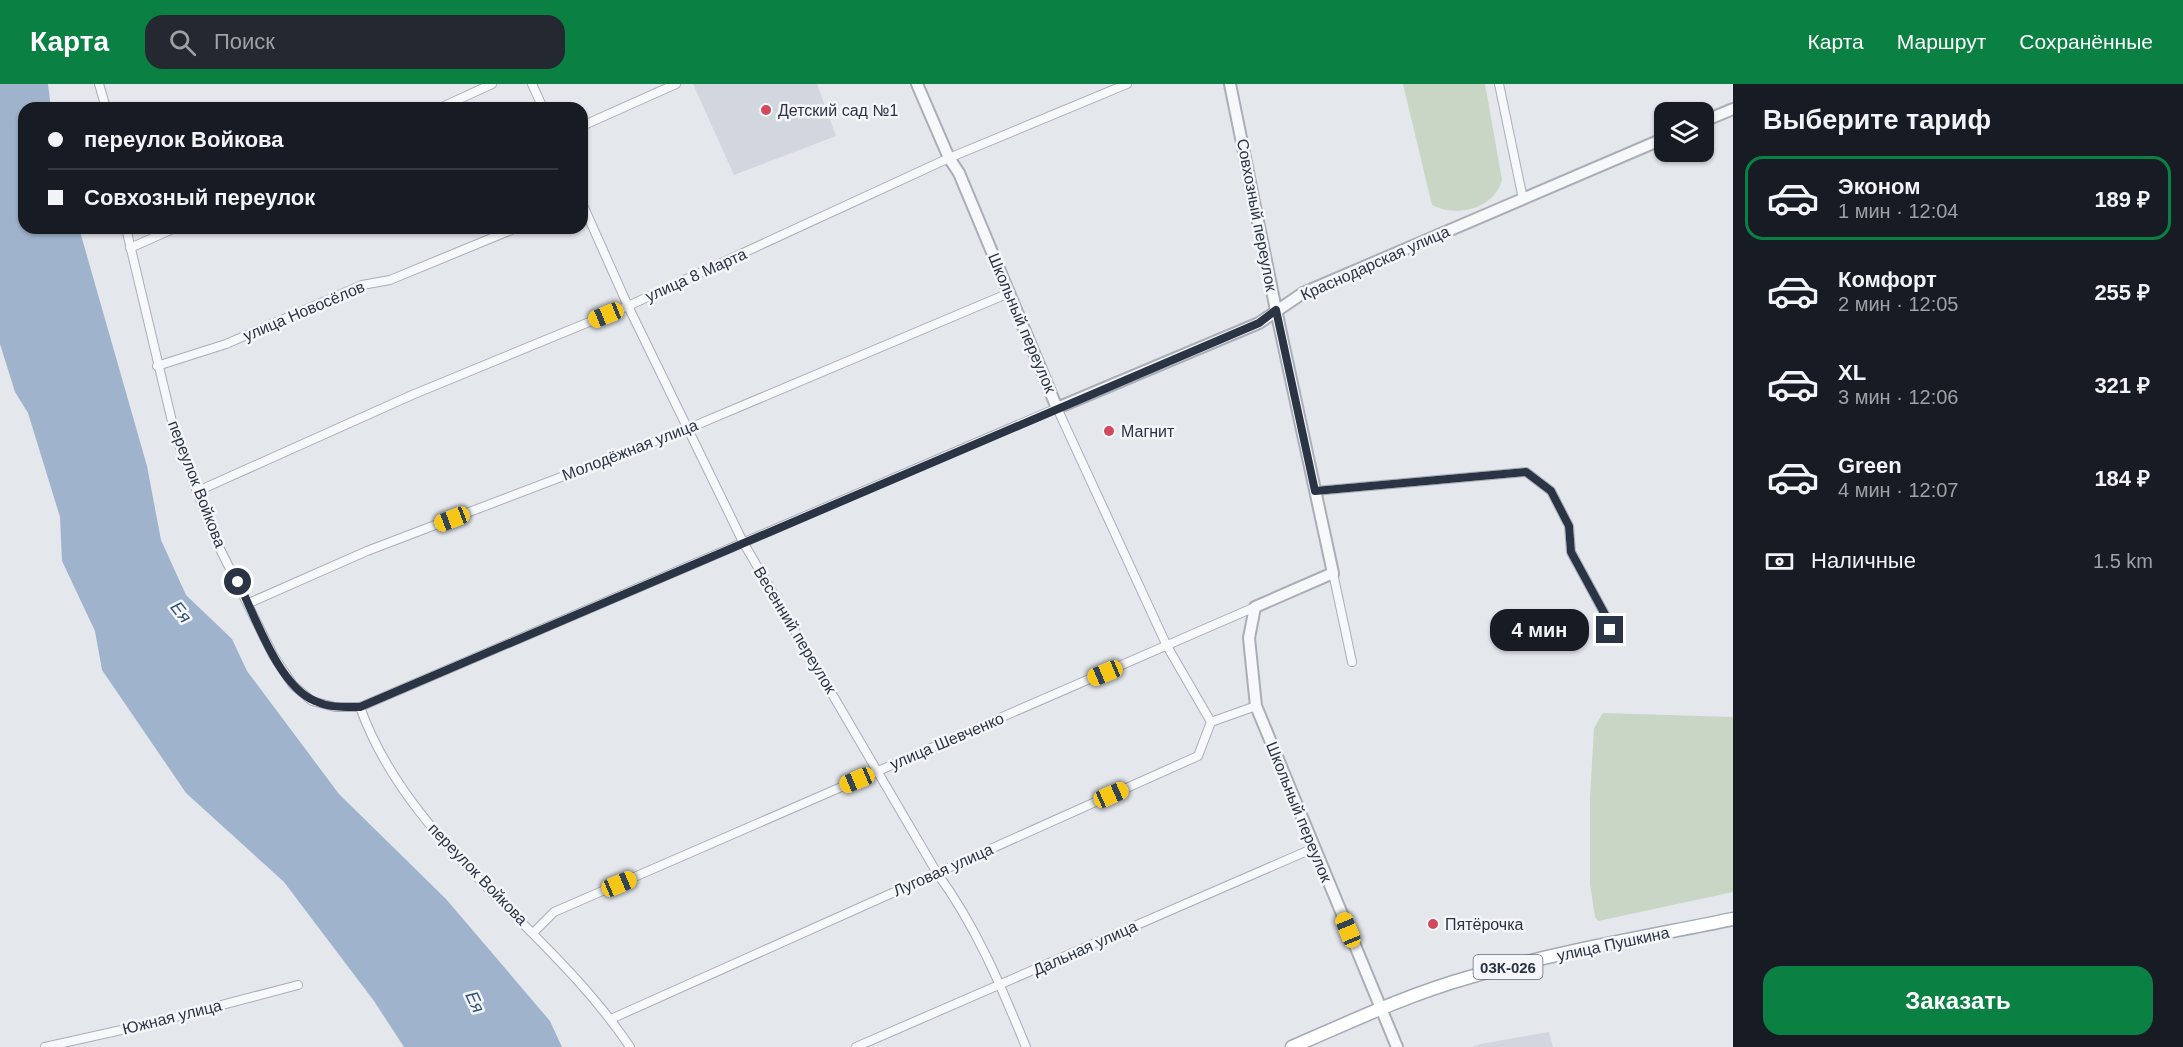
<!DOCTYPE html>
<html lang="ru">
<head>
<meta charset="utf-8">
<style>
	body { margin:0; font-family:Helvetica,sans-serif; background:#242831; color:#f1f3f6; height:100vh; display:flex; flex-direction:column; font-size:22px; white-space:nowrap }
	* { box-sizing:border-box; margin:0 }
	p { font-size:20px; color:#9ea1a6 }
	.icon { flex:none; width:33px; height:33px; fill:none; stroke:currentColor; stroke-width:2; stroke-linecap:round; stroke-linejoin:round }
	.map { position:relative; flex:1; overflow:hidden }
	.panel { display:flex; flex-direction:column; background:#171b24; width:450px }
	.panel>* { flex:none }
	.guide { position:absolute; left:18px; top:18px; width:570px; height:132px; border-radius:18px; box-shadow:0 2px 4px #0004; display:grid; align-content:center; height:132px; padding:0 30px; background:#171b24 }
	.fabs { position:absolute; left:1654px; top:18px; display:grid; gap:12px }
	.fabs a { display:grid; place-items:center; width:60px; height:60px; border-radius:12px; background:#171b24; box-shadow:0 2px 4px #0004; font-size:30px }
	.end { position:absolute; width:27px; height:27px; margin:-14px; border:8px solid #2b3445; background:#fff; box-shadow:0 0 0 3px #fff }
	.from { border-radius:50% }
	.bubble { position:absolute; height:42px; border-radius:18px; background:#171b24; box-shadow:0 2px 4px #0004; font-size:20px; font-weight:800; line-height:42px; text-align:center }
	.car { position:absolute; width:18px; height:36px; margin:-18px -9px; border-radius:8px; box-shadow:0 0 4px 2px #0007; background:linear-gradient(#f5c518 24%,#345 0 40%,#f5c518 0 76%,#345 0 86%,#f5c518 0) }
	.guide b { display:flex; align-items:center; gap:21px; height:57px; font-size:22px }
	.guide b+b { border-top:2px solid #363941 }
	.guide i { width:15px; height:15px; background:#f1f3f6 }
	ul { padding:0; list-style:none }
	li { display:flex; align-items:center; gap:18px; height:84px; margin:0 12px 9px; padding:0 18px; border:3px solid transparent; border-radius:18px }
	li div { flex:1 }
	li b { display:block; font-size:22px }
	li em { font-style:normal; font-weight:800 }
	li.selected { border-color:#0b8043 }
	li>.icon { width:54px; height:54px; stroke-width:1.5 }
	h2 { padding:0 30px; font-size:27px; line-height:72px }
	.pay { display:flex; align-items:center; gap:15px; height:66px; padding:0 30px; font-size:22px }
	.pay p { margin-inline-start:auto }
	.cta { display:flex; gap:12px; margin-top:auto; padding:12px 30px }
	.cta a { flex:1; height:69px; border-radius:18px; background:#0b8043; color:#fff; font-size:24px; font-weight:800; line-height:69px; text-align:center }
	header { display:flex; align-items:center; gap:36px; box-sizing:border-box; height:84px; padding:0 30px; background:#0b8043; color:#fff }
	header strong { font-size:28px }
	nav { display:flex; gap:33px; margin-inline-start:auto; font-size:21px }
	.search { width:420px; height:54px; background:#242831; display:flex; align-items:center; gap:15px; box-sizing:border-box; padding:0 21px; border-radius:18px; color:#9ea1a6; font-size:22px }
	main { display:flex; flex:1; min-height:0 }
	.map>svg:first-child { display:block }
	.built { fill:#d2d6de }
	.green { fill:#c9d6c5 }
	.water { fill:#9fb4cc }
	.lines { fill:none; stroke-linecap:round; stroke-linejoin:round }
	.minor-casing { stroke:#a9aeb7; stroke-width:10 }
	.tertiary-casing { stroke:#a9aeb7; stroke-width:14 }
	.primary-casing { stroke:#a3abb8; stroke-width:15 }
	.minor { stroke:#f7f8fa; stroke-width:8 }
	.tertiary { stroke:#f7f8fa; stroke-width:10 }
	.primary { stroke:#fff; stroke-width:12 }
	.route { stroke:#2b3445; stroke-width:8 }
	.poi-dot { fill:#d1495b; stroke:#f4f6f9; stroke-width:2 }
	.labels { text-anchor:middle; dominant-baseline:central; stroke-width:5; stroke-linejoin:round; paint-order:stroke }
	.shield { fill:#f4f6f9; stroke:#676e7b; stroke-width:1.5 }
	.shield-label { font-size:15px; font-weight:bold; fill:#2b3445 }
	.poi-label { font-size:16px; fill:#2b3445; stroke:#f4f6f9; text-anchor:start }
	.street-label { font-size:16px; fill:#2b3445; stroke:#f4f6f9 }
	.water-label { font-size:18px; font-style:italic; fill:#34527a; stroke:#f4f6f9 }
</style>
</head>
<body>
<header>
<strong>Карта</strong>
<div class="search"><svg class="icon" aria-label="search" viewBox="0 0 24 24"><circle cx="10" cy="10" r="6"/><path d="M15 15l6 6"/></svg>Поиск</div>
<nav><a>Карта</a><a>Маршрут</a><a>Сохранённые</a></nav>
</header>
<main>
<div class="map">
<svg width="1733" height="963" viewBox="0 0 1733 963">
	<rect width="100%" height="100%" fill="#e4e7ec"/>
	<g class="built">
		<polygon points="693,0 817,0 836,52 734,91"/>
		<polygon points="1549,948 1553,963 1472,963 1480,960"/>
	</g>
	<g class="green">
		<path d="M1403 0H1485L1502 96C1494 125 1456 134 1432 121Z"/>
		<polygon points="1603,629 1733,633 1733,808 1598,837 1595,833 1590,800 1590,715 1594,644"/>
	</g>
	<polygon class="water" points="0,0 48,0 51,24 24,24 24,144 79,144 147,382 161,456 186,511 232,555 247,587 339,710 446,815 550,937 562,963 404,963 374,917 284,798 186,709 102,586 95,547 62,477 60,433 28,329 15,308 0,260"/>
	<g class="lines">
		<defs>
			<g id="minor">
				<polyline points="99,0 106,24"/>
				<polyline points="532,0 543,24"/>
				<polyline points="1499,0 1523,115"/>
				<polyline points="440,24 492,0"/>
				<polyline points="582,42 676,0"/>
				<path d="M582 119 628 222 743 458 937 789C976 842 1001 902 1026 963"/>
				<path d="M126 144 175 350 216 457 273 571 293 601 312 617 335 623H360C409 761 550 843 630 963"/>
				<polyline points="130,164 175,144"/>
				<polyline points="157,282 226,260 362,201 390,196 516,144"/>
				<polyline points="198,407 412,311 628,222 949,74 1127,0"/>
				<polyline points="1315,407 1526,388 1551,407 1569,442 1571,468 1608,536 1610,546"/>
				<polyline points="1333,489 1352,578"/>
				<polyline points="249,519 367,467 687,345 1009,209"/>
				<polyline points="360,623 1057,324 1167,562 1211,638"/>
				<polyline points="534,848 554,828 1255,523"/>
				<polyline points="611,935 1198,672 1211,638 1256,622"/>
				<polyline points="45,963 153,939 298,901"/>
				<polyline points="856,963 1314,764"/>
			</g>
			<g id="tertiary">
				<polyline points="917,0 949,74 959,89 1057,324 1259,239 1303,209 1665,54"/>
				<polyline points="1230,0 1276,226 1333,489 1255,523 1249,554 1256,622 1397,963"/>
				<polyline points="1704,37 1733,25"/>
			</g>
			<path id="primary" d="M1292 963C1350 938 1409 910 1470 893 1556 868 1645 853 1733 835"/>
		</defs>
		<use href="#minor" class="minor-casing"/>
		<use href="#tertiary" class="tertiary-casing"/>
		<use href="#primary" class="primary-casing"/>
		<use href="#minor" class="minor"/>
		<use href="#tertiary" class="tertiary"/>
		<use href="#primary" class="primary"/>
	</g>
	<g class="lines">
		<path class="route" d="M238 498C255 531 278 602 315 617 330 624 344 623 360 623L1259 239 1276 226 1315 407 1526 388 1551 407 1569 442 1571 468 1608 536 1610 546"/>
	</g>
	<g class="poi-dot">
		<circle cx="766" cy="26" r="6"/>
		<circle cx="1109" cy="347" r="6"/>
		<circle cx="1433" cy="840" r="6"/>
	</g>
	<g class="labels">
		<rect class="shield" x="1473.5" y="871" width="69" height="24" rx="4.5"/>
		<g class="shield-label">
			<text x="1508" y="883">03К-026</text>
		</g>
		<g class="poi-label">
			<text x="778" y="26">Детский сад №1</text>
			<text x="1121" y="347">Магнит</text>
			<text x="1445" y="840">Пятёрочка</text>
		</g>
		<g class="street-label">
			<text transform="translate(1257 131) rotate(79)">Совхозный переулок</text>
			<text transform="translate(1375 179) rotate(-24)">Краснодарская улица</text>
			<text transform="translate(696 191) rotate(-24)">улица 8 Марта</text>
			<text transform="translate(304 227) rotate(-23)">улица Новосёлов</text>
			<text transform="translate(1022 239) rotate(67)">Школьный переулок</text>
			<text transform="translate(630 366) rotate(-21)">Молодёжная улица</text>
			<text transform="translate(197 400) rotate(69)">переулок Войкова</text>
			<text transform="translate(795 546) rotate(59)">Весенний переулок</text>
			<text transform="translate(947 657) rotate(-23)">улица Шевченко</text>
			<text transform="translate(1299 728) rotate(68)">Школьный переулок</text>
			<text transform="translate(943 786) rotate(-24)">Луговая улица</text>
			<text transform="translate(478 790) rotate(46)">переулок Войкова</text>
			<text transform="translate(1613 860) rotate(-12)">улица Пушкина</text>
			<text transform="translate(1085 864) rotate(-24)">Дальная улица</text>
			<text transform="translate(172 933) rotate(-14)">Южная улица</text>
		</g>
		<g class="water-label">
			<text transform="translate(181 528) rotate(52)">Ея</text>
			<text transform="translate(475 918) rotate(65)">Ея</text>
		</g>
	</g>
</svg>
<div class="fabs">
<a><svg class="icon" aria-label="layers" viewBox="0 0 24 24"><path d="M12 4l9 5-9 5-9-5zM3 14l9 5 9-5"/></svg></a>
</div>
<i class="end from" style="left:238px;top:498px"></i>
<i class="end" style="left:1610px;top:546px"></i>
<div class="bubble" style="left:1490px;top:525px;width:99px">4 мин</div>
<i class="car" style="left:606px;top:231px;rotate:248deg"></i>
<i class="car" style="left:452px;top:435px;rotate:249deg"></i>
<i class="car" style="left:1105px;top:589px;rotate:247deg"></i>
<i class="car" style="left:857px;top:696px;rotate:247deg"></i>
<i class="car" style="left:1111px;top:711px;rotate:66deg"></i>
<i class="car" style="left:619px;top:800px;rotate:67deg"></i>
<i class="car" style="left:1348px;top:846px;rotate:338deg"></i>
<div class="guide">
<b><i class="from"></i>переулок Войкова</b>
<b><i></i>Совхозный переулок</b>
</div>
</div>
<section class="panel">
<h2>Выберите тариф</h2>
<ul>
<li class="selected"><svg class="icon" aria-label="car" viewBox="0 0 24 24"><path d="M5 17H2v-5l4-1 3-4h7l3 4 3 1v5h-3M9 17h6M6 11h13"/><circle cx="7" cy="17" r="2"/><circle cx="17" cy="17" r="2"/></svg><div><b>Эконом</b><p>1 мин · 12:04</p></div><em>189 ₽</em></li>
<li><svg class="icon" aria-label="car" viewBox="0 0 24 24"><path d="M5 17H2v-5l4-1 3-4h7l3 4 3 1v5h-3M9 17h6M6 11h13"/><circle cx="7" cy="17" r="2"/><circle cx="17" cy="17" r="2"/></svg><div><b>Комфорт</b><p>2 мин · 12:05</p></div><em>255 ₽</em></li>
<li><svg class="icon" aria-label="car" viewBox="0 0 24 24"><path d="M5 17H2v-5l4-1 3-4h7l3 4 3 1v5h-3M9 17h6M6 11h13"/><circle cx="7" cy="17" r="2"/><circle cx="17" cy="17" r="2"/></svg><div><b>XL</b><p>3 мин · 12:06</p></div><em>321 ₽</em></li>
<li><svg class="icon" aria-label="car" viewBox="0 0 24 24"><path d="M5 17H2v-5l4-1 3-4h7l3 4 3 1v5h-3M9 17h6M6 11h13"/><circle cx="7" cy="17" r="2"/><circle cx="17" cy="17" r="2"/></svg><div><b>Green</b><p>4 мин · 12:07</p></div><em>184 ₽</em></li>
</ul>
<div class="pay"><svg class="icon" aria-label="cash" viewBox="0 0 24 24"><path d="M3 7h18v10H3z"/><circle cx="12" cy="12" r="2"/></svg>Наличные<p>1.5 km</p></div>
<div class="cta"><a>Заказать</a></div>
</section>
</main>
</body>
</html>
